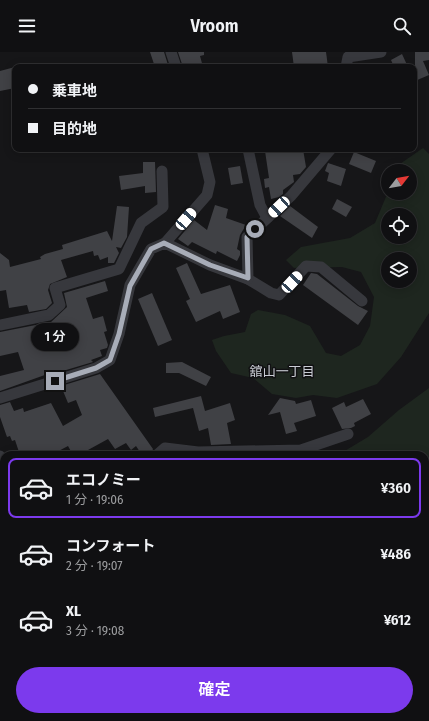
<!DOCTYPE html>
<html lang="ja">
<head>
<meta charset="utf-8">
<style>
	body { margin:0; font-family:"Fira Sans Condensed","Noto Sans JP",sans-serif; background:#19191b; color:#f1f3f6; height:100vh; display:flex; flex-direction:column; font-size:15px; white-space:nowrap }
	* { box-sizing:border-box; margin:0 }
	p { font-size:13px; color:#9c9d9f }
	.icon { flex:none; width:22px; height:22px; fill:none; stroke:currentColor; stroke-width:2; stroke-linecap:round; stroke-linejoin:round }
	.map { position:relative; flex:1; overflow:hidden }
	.side { position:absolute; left:0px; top:399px; width:429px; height:270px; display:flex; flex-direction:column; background:#101012; border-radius:12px 12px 0 0; box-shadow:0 2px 10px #0003,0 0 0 1px #303032 }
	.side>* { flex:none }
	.guide { position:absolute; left:12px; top:12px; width:405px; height:88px; border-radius:8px; box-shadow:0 2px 10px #0003,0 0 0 1px #303032; display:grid; align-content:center; height:88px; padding:0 16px; background:#101012 }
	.needle { width:26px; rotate:59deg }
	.controls { position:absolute; left:381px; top:112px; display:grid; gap:8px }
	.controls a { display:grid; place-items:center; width:36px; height:36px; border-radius:50%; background:#101012; box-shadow:0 2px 10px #0003,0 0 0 1px #303032; font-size:20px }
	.end { position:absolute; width:18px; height:18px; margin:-9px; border:5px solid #a8adb8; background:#111; box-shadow:0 0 0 2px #111 }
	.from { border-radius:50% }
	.bubble { position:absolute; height:28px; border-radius:14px; background:#101012; box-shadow:0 2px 10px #0003,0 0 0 1px #303032; font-size:13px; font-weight:600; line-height:28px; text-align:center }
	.car { position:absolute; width:12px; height:24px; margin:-12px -6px; border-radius:5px; box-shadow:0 0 3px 1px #0007; background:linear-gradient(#fff 24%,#345 0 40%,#fff 0 76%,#345 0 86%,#fff 0) }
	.guide b { display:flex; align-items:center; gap:14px; height:38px; font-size:15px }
	.guide b+b { border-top:1px solid #303032 }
	.guide i { width:10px; height:10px; background:#f1f3f6 }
	ul { padding:7px 0 0; list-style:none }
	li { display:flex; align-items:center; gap:12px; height:60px; margin:0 8px 6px; padding:0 8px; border:2px solid transparent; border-radius:8px }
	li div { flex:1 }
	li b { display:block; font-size:15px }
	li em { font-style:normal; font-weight:600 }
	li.selected { border-color:#7c3aed }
	li>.icon { width:36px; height:36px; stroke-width:1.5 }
	.primary-button { display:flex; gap:8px; margin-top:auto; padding:8px 16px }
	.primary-button a { flex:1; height:46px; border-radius:24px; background:#7c3aed; color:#fff; font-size:16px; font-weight:600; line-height:46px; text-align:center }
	header { display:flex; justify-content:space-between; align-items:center; height:52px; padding:0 16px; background:#101012; font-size:18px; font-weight:600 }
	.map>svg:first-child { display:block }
	.green { fill:#1e261f; fill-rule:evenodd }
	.water { fill:#2c353c }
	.building { fill:#404145 }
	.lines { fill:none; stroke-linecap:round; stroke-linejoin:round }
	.path { stroke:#3d3f44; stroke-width:2; stroke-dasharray:2 3; stroke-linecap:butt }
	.street { stroke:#37383d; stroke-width:11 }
	.route { stroke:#a8adb8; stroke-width:5 }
	.labels { text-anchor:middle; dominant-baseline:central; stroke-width:3; stroke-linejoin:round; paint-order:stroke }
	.neighbourhood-label { font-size:13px; fill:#c9ccd4; stroke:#111113 }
</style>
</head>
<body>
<header><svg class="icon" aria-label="menu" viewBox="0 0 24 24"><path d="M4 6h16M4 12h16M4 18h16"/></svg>Vroom<svg class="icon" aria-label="search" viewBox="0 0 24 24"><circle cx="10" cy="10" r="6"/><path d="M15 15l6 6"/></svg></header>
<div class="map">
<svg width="429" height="669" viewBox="0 0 429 669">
	<rect width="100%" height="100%" fill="#161618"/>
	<g class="green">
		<path d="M423 96 429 102V261L401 305 377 332 337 346 313 343 296 346 272 342 253 326 231 321 216 299 212 288 224 284 245 280 251 262 258 258 285 263 310 274 326 301 341 304 360 293 370 274 374 245 361 220 342 215 294 216 286 208 301 195 350 186 375 171 388 140V141H410V119H395L397 114ZM388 163H410V185H388ZM388 207H410V229H388Z"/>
		<polygon points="429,336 429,559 425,555 425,403 338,403 368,385 399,358"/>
		<polygon points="128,665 218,665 218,669 129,669"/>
	</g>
	<polygon class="water" points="0,562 4,572 4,665 29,665 30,669 0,669"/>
	<g class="building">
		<polygon points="150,0 164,0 168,13 159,15 158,11 154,12"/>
		<polygon points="178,0 204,0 204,3 200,4 203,15 183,15"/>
		<polygon points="292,0 326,0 328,15 294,15"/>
		<polygon points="415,0 429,0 429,8 423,9 429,23 415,29"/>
		<polygon points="402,2 408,15 394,15 391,8"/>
		<polygon points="15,15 15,36 0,39 0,19"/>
		<polygon points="275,97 303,97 306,115 300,122 293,123 294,130 283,138 283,142 279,145 271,147 269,135 265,136 264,127 269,126 265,99"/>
		<polygon points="354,100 376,109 371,121 349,112"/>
		<polygon points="143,110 155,110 156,140 145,141 145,134 121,138 119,124 143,121"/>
		<polygon points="328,111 346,117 341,134 327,129 329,121 325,119"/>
		<polygon points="240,114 243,131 231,133 228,116"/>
		<polygon points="337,147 352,155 346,165 332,157"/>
		<polygon points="215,153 228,157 226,166 246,173 240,183 237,197 240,199 240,203 237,209 217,199 216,202 192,190 188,194 178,187 194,168 207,178"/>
		<polygon points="117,154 129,155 127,185 121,196 116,195 119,201 114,211 108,211 108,205 100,208 98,203 94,204 93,199 61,208 67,225 50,232 48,238 52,251 46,257 29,260 27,253 9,256 6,238 0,239 0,201 9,208 10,215 41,207 40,205 45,202 63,197 62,193 107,179 112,189"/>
		<polygon points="290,154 318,175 312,186 280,164"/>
		<polygon points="187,211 201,242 230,233 240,260 223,267 220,259 196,270 186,249 190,247 176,216"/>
		<polygon points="311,221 317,222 358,254 368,259 358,273 303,233"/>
		<polygon points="105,229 108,239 86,246 93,267 103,264 107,279 104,280 108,293 107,296 100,298 102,304 91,308 93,310 56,321 56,319 0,339 0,324 24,318 18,300 0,304 0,280 51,270 67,255 64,241"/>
		<polygon points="152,241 172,288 158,294 138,247"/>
		<polygon points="182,310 211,325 206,334 179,321 166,321 166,311"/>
		<polygon points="100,322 153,397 150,403 142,403 136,394 131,398 126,391 115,397 108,387 88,398 91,403 73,403 68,394 51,403 20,403 15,388 12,389 10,384 7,385 0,365 0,353 10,350 14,359 23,356 24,360 51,351 63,374 82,363 76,348 68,351 61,334"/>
		<polygon points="201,344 205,359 230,351 235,368 227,371 231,392 211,393 208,376 199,379 193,356 155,365 153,356"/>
		<polygon points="280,346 295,349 296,352 311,348 316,364 294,371 297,379 286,382 280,360 268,363"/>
		<polygon points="363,347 371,362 354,371 355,374 351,376 342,377 332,356 344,350 346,355"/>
	</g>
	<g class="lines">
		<polyline class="path" points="193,665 194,669"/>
		<g class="street">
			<polyline points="171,0 176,15"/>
			<polyline points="346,15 348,5 381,0"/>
			<polyline points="248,97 260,153 267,166"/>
			<polyline points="331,97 291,144 247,185 248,227 271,241 279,243 306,214 321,215 362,249"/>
			<polyline points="165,191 207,143 210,130 202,97"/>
			<polyline points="0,273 49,263 60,253 55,236 119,217 141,171 163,155 162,119"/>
			<polyline points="0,346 96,316 110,308 119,282 130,233 151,197 165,191 210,213 248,227"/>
			<polyline points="157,403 165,396 198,400 301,398 348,382"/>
			<polyline points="0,404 4,414"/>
			<polyline points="425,630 429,632"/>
			<polyline points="78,665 79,669"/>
			<polyline points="315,669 341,667 365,669"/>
		</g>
	</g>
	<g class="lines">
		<polyline class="route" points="55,329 96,316 110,308 119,282 130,234 151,197 164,191 210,213 248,226 247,185 255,177"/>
	</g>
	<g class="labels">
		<g class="neighbourhood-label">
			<text x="282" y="319">舘山一丁目</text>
		</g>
	</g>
</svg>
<div class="controls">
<a><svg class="needle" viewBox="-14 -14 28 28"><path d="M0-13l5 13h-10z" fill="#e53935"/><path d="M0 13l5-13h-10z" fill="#9c9d9f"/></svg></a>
<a><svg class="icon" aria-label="locate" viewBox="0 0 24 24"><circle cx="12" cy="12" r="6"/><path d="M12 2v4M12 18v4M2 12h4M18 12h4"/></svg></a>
<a><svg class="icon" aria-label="layers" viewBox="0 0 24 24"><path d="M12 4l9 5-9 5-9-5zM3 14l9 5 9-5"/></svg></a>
</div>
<i class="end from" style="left:255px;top:177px"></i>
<i class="end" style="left:55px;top:329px"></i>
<div class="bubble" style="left:31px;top:271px;width:48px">1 分</div>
<i class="car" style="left:279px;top:155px;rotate:227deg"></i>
<i class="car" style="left:186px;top:167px;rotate:41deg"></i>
<i class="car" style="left:292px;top:230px;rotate:43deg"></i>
<div class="guide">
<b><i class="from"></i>乗車地</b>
<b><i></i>目的地</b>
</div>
<section class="side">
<ul>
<li class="selected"><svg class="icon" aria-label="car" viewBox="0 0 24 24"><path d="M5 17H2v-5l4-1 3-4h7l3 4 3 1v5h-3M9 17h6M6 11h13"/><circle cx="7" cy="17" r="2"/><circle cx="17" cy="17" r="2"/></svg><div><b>エコノミー</b><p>1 分 · 19:06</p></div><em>¥360</em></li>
<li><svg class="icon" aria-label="car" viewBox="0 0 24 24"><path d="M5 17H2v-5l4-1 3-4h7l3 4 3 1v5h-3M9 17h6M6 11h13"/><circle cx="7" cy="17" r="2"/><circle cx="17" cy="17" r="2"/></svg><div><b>コンフォート</b><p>2 分 · 19:07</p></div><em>¥486</em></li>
<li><svg class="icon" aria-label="car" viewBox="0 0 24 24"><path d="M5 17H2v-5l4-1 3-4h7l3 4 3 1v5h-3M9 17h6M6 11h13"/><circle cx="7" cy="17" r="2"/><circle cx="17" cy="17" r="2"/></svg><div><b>XL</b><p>3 分 · 19:08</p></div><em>¥612</em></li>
</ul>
<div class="primary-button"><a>確定</a></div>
</section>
</div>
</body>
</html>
